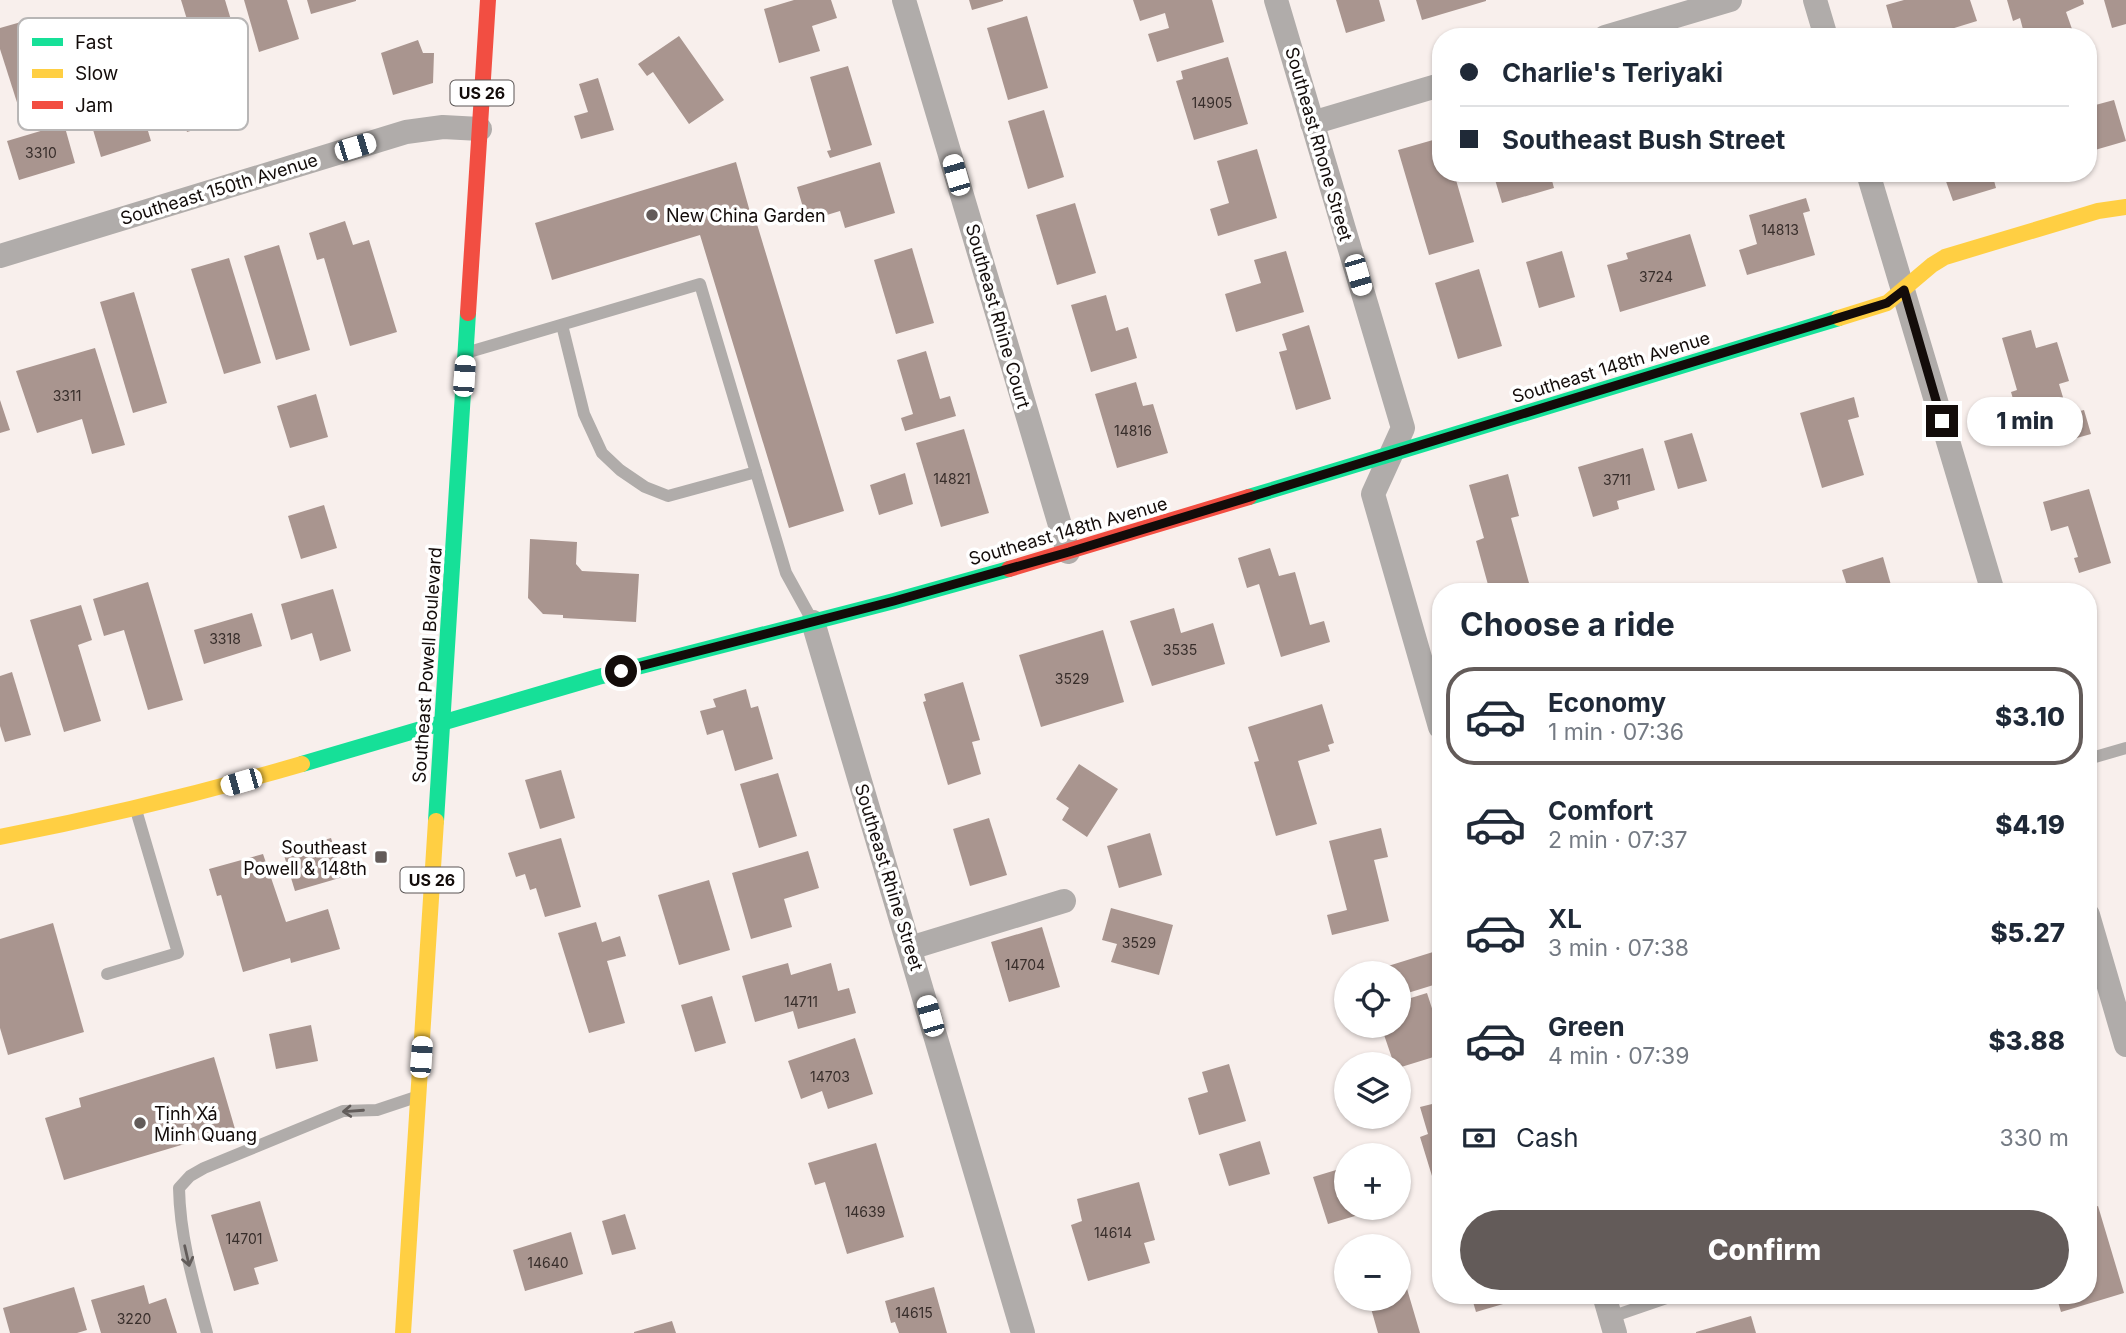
<!DOCTYPE html>
<html lang="en">
<head>
<meta charset="utf-8">
<style>
	body { margin:0; font-family:Inter,sans-serif; background:#f6f6f7; color:#1f2937; height:100vh; display:flex; flex-direction:column; font-size:26px; white-space:nowrap }
	* { box-sizing:border-box; margin:0 }
	p { font-size:23px; color:#747a83 }
	.icon { flex:none; width:38px; height:38px; fill:none; stroke:currentColor; stroke-width:2; stroke-linecap:round; stroke-linejoin:round }
	.map { position:relative; flex:1; overflow:hidden }
	.panel { position:absolute; left:1432px; top:583px; width:665px; height:721px; display:flex; flex-direction:column; background:#fff; border-radius:28px; box-shadow:0 2px 5px #0004 }
	.panel>* { flex:none }
	.banner { position:absolute; left:1432px; top:28px; width:665px; height:154px; border-radius:28px; box-shadow:0 2px 5px #0004; display:grid; align-content:center; height:154px; padding:0 28px; background:#fff }
	.fabs { position:absolute; left:1334px; top:961px; display:grid; gap:14px }
	.fabs a { display:grid; place-items:center; width:77px; height:77px; border-radius:50%; background:#fff; box-shadow:0 2px 5px #0004; font-size:35px }
	.end { position:absolute; width:32px; height:32px; margin:-16px; border:9px solid #130c0a; background:#fff; box-shadow:0 0 0 4px #fff }
	.from { border-radius:50% }
	.bubble { position:absolute; height:49px; border-radius:24px; background:#fff; box-shadow:0 2px 5px #0004; font-size:23px; font-weight:800; line-height:49px; text-align:center }
	.car { position:absolute; width:21px; height:42px; margin:-21px -10px; border-radius:9px; box-shadow:0 0 5px 2px #0007; background:linear-gradient(#fff 24%,#345 0 40%,#fff 0 76%,#345 0 86%,#fff 0) }
	.banner b { display:flex; align-items:center; gap:24px; height:66px; font-size:26px }
	.banner b+b { border-top:2px solid #e0e1e3 }
	.banner i { width:18px; height:18px; background:#1f2937 }
	ul { padding:0; list-style:none }
	li { display:flex; align-items:center; gap:21px; height:98px; margin:0 14px 10px; padding:0 14px; border:4px solid transparent; border-radius:28px }
	li div { flex:1 }
	li b { display:block; font-size:26px }
	li em { font-style:normal; font-weight:800 }
	li.on { border-color:#635b59 }
	li>.icon { width:63px; height:63px; stroke-width:1.5 }
	h2 { padding:0 28px; font-size:32px; line-height:84px }
	.pay { display:flex; align-items:center; gap:18px; height:77px; padding:0 28px; font-size:26px }
	.pay p { margin-inline-start:auto }
	.button { display:flex; gap:14px; margin-top:auto; padding:14px 28px }
	.button a { flex:1; height:80px; border-radius:42px; background:#635b59; color:#fff; font-size:28px; font-weight:800; line-height:80px; text-align:center }
	.map>svg:first-child { display:block }
	.building { fill:#a9958f }
	.lines { fill:none; stroke-linecap:round; stroke-linejoin:round }
	.lane { stroke:#b0acaa; stroke-width:12 }
	.street { stroke:#b0acaa; stroke-width:24 }
	.fast { stroke:#16e098; stroke-width:16 }
	.slow { stroke:#ffcf43; stroke-width:16 }
	.jam { stroke:#f24e42; stroke-width:16 }
	.oneway { stroke:#625c5a }
	.route { stroke:#130c0a; stroke-width:9 }
	.poi-dot { fill:#635b59; stroke:#fff; stroke-width:2.5 }
	.labels { text-anchor:middle; dominant-baseline:central; stroke-width:7; stroke-linejoin:round; paint-order:stroke }
	.number-label { font-size:14px; fill:#382e2b }
	.shield { fill:#fff; stroke:#5a5554; stroke-width:2 }
	.shield-label { font-size:16px; font-weight:bold; fill:#130c0a }
	.street-label { font-size:18px; fill:#130c0a; stroke:#fff }
	.poi-label { font-size:18px; fill:#130c0a; stroke:#fff; text-anchor:start }
	.key { fill:#fff; stroke:#b8b6b6; stroke-width:2 }
	.key-label { font-size:19px; fill:#130c0a }
</style>
</head>
<body>
<div class="map">
<svg width="2126" height="1333" viewBox="0 0 2126 1333">
	<rect width="100%" height="100%" fill="#f8efec"/>
	<g class="building">
		<polygon points="181,0 225,0 238,43 198,55"/>
		<polygon points="244,0 287,0 299,39 259,52"/>
		<polygon points="307,0 356,0 356,1 311,14"/>
		<polygon points="794,0 831,0 837,18 812,26 820,51 779,63 764,9"/>
		<polygon points="969,0 1003,0 1003,1 972,10"/>
		<polygon points="1133,0 1212,0 1224,42 1157,62 1148,34 1169,28 1165,13 1140,21"/>
		<polygon points="1336,0 1379,0 1385,21 1346,33"/>
		<polygon points="1416,0 1486,0 1486,1 1422,20"/>
		<polygon points="1904,0 1970,0 1977,21 1925,37 1895,37 1886,5"/>
		<polygon points="2007,0 2083,0 2084,4 2066,12 2072,29 2046,37 2025,37 2020,18 2013,21"/>
		<polygon points="2104,0 2126,0 2126,24 2112,28"/>
		<polygon points="1027,16 1048,88 1008,100 987,28"/>
		<polygon points="35,18 60,104 21,115 0,49 0,28"/>
		<polygon points="679,36 724,100 689,124 653,72 647,76 638,64"/>
		<polygon points="418,40 423,53 434,53 433,83 393,95 381,53"/>
		<polygon points="1228,57 1248,124 1194,140 1176,81 1183,79 1181,71"/>
		<polygon points="848,66 872,145 830,158 827,151 831,150 810,77"/>
		<polygon points="598,78 614,130 581,139 574,116 588,112 579,84"/>
		<polygon points="207,89 217,123 187,132 176,98"/>
		<polygon points="2114,100 2126,141 2088,152 2088,107"/>
		<polygon points="139,101 151,141 101,157 89,116"/>
		<polygon points="1044,110 1064,177 1028,189 1008,121"/>
		<polygon points="64,124 75,163 19,180 7,141"/>
		<polygon points="1440,138 1440,173 1454,173 1474,242 1429,255 1398,150"/>
		<polygon points="1257,149 1277,218 1218,236 1210,209 1229,203 1217,161"/>
		<polygon points="736,162 750,212 753,211 844,511 789,528 700,235 552,280 535,223"/>
		<polygon points="880,162 895,213 845,228 840,211 807,221 797,187"/>
		<polygon points="1493,173 1550,173 1554,188 1502,203"/>
		<polygon points="1943,173 1992,173 1996,188 1953,201"/>
		<polygon points="1806,198 1810,211 1803,213 1815,255 1747,275 1739,250 1757,244 1749,215"/>
		<polygon points="1075,203 1096,273 1057,285 1036,215"/>
		<polygon points="345,221 353,245 369,240 397,332 350,346 324,258 317,260 309,233"/>
		<polygon points="1690,234 1706,286 1620,312 1607,265 1628,259 1626,253"/>
		<polygon points="279,245 310,350 276,360 244,256"/>
		<polygon points="912,248 934,323 896,334 874,260"/>
		<polygon points="1286,251 1304,312 1236,332 1225,294 1261,283 1254,260"/>
		<polygon points="1562,251 1575,297 1539,308 1526,262"/>
		<polygon points="229,258 261,363 224,374 191,269"/>
		<polygon points="1479,269 1502,346 1458,359 1435,283"/>
		<polygon points="134,292 167,403 133,413 100,302"/>
		<polygon points="1106,295 1116,331 1128,327 1137,358 1091,372 1071,305"/>
		<polygon points="1309,325 1331,399 1296,410 1279,352 1287,350 1282,334"/>
		<polygon points="2031,330 2036,348 2057,342 2069,381 2059,384 2068,414 2084,410 2091,434 2048,446 2046,438 2035,441 2028,420 2020,423 2011,392 2017,390 2002,338"/>
		<polygon points="95,348 125,445 92,454 82,419 37,433 16,371"/>
		<polygon points="926,351 940,399 950,396 956,416 905,431 901,418 913,414 897,360"/>
		<polygon points="1136,382 1143,406 1153,404 1168,453 1117,468 1095,394"/>
		<polygon points="316,394 328,437 290,448 277,406"/>
		<polygon points="1854,397 1859,417 1848,420 1864,475 1822,488 1800,413"/>
		<polygon points="0,400 10,430 0,433"/>
		<polygon points="964,429 989,513 941,527 916,443"/>
		<polygon points="1692,433 1707,481 1678,489 1664,441"/>
		<polygon points="1643,448 1655,490 1617,501 1619,509 1593,517 1578,467"/>
		<polygon points="905,473 913,504 879,515 870,485"/>
		<polygon points="1508,474 1519,516 1511,518 1529,583 1498,592 1490,592 1476,541 1484,538 1469,485"/>
		<polygon points="2089,489 2111,563 2079,573 2074,558 2078,557 2068,526 2051,531 2043,502"/>
		<polygon points="324,505 337,548 301,559 288,516"/>
		<polygon points="530,539 577,542 576,564 582,571 639,574 636,622 563,618 563,615 543,614 528,598"/>
		<polygon points="1270,548 1279,576 1295,572 1310,625 1324,621 1330,642 1281,657 1259,584 1247,588 1238,558"/>
		<polygon points="1883,557 1893,592 1849,592 1842,570"/>
		<polygon points="148,582 183,700 148,710 124,630 104,636 93,599"/>
		<polygon points="1799,583 1801,592 1772,592 1772,591"/>
		<polygon points="333,589 351,651 320,661 312,633 291,640 281,604"/>
		<polygon points="81,605 92,640 78,645 101,721 64,732 30,620"/>
		<polygon points="1174,608 1181,633 1213,623 1225,664 1152,686 1130,621"/>
		<polygon points="252,613 262,646 204,664 194,630"/>
		<polygon points="1103,630 1124,702 1041,727 1019,655"/>
		<polygon points="12,672 31,735 5,742 0,726 0,676"/>
		<polygon points="963,682 980,740 972,742 981,774 948,785 923,702 926,701 924,694"/>
		<polygon points="746,689 751,708 758,706 773,759 735,771 723,730 707,735 700,711 716,707 713,699"/>
		<polygon points="1322,704 1334,743 1328,745 1330,751 1298,761 1317,824 1276,836 1254,762 1259,761 1248,727"/>
		<polygon points="1079,764 1118,789 1087,837 1062,820 1069,808 1056,799"/>
		<polygon points="561,770 575,818 540,829 525,780"/>
		<polygon points="778,773 797,836 759,848 740,784"/>
		<polygon points="989,818 1007,875 970,886 953,829"/>
		<polygon points="1381,828 1388,857 1374,860 1389,921 1332,935 1327,915 1347,910 1329,841"/>
		<polygon points="1150,833 1162,875 1119,888 1107,846"/>
		<polygon points="331,838 343,877 295,891 283,852"/>
		<polygon points="561,838 581,907 545,917 536,888 530,890 525,874 516,877 508,853"/>
		<polygon points="808,851 819,888 784,899 792,927 751,939 732,873"/>
		<polygon points="263,854 286,922 328,909 340,949 291,963 290,958 243,972 221,895 217,896 209,869"/>
		<polygon points="709,880 730,950 679,965 658,895"/>
		<polygon points="1111,908 1173,925 1159,975 1111,962 1117,944 1102,940"/>
		<polygon points="596,922 602,942 620,936 626,956 607,961 625,1023 589,1033 558,933"/>
		<polygon points="53,923 84,1032 8,1055 0,1028 0,939"/>
		<polygon points="1042,927 1060,987 1009,1002 991,942"/>
		<polygon points="1433,952 1440,983 1398,996 1398,973 1373,973 1372,971"/>
		<polygon points="788,963 791,975 831,963 838,991 849,988 856,1013 798,1029 793,1011 755,1022 742,976"/>
		<polygon points="1427,993 1440,1033 1440,1055 1398,1068 1398,1064 1394,1064 1381,1026 1398,1026 1398,1013 1404,1011 1401,1001"/>
		<polygon points="712,996 726,1043 695,1052 681,1005"/>
		<polygon points="311,1025 318,1061 276,1069 269,1034"/>
		<polygon points="855,1038 873,1094 828,1109 822,1091 801,1099 788,1061"/>
		<polygon points="214,1057 235,1129 64,1180 45,1118 81,1107 79,1098"/>
		<polygon points="1229,1064 1246,1121 1199,1135 1188,1098 1208,1092 1202,1072"/>
		<polygon points="1440,1102 1440,1202 1420,1137 1428,1134 1420,1107"/>
		<polygon points="1260,1141 1270,1174 1229,1186 1219,1154"/>
		<polygon points="876,1143 904,1237 847,1254 825,1182 815,1185 808,1163"/>
		<polygon points="1346,1167 1346,1208 1382,1208 1328,1224 1313,1177"/>
		<polygon points="1139,1182 1155,1240 1144,1243 1150,1263 1088,1281 1071,1225 1082,1221 1077,1199"/>
		<polygon points="260,1201 278,1261 254,1268 259,1284 234,1291 211,1215"/>
		<polygon points="2098,1206 2124,1293 2061,1312 2056,1295 2088,1295 2088,1209"/>
		<polygon points="625,1214 636,1249 612,1255 602,1221"/>
		<polygon points="571,1232 583,1274 525,1291 513,1250"/>
		<polygon points="1405,1282 1420,1333 1378,1333 1368,1298 1398,1298 1398,1284"/>
		<polygon points="144,1285 149,1304 166,1298 177,1333 101,1333 91,1300"/>
		<polygon points="74,1287 87,1330 77,1333 10,1333 3,1308"/>
		<polygon points="934,1287 947,1333 899,1333 895,1322 891,1323 885,1301"/>
		<polygon points="1471,1295 1519,1295 1520,1299 1476,1312"/>
		<polygon points="1751,1316 1756,1333 1696,1333 1696,1332"/>
		<polygon points="672,1321 676,1333 634,1333 634,1332"/>
	</g>
	<g class="lines">
		<g class="lane">
			<polyline points="562,325 584,414 602,453 620,470 645,487 668,496 756,472"/>
			<polyline points="469,352 700,284 786,573 813,622"/>
			<polyline points="2088,759 2126,748"/>
			<polyline points="107,974 178,953 136,810"/>
			<polyline points="1611,1317 1675,1295"/>
			<path d="M207 1333C194 1285 180 1238 179 1188L190 1176 204 1168 343 1111 377 1110 413 1098"/>
		</g>
		<g class="street">
			<polyline points="904,0 1068,552"/>
			<polyline points="1276,0 1403,428 1373,494 1440,727"/>
			<polyline points="1815,0 1826,37"/>
			<polyline points="1605,37 1730,0"/>
			<polyline points="1312,123 1440,85"/>
			<polyline points="1868,173 1993,592"/>
			<polyline points="0,256 406,132 443,127 480,129"/>
			<polyline points="813,622 1023,1333"/>
			<polyline points="2088,915 2126,1045"/>
			<polyline points="910,948 1064,901"/>
			<polyline points="1604,1295 1615,1333"/>
		</g>
		<g class="fast">
			<polyline points="1249,497 1839,318"/>
			<polyline points="302,764 598,677 894,601 1009,569"/>
			<polyline points="436,821 468,313"/>
		</g>
		<g class="slow">
			<polyline points="1839,318 1887,303 1932,265 1945,257 2098,211 2126,207"/>
			<path d="M0 837C102 817 202 793 302 764"/>
			<polyline points="403,1333 436,821"/>
		</g>
		<g class="jam">
			<polyline points="468,313 488,0"/>
			<polyline points="1009,569 1249,497"/>
		</g>
	</g>
	<defs><path id="oneway-shaft" d="M-6 0H5M1.5-3L5.5 0L1.5 3" fill="none" stroke-width="1.6" stroke-linecap="round" stroke-linejoin="round" transform="scale(1.75)"/></defs>
	<g class="oneway">
		<use href="#oneway-shaft" transform="translate(353 1111) rotate(176)"/>
		<use href="#oneway-shaft" transform="translate(187 1256) rotate(77)"/>
	</g>
	<g class="lines">
		<polyline class="route" points="621,671 894,601 1069,552 1887,303 1904,290 1942,421"/>
	</g>
	<g class="poi-dot">
		<circle cx="652" cy="215" r="7"/>
		<rect x="374" y="850" width="14" height="14" rx="3.5"/>
		<circle cx="140" cy="1123" r="7"/>
	</g>
	<g class="labels">
		<g class="number-label">
			<text x="1212" y="102">14905</text>
			<text x="41" y="152">3310</text>
			<text x="1780" y="229">14813</text>
			<text x="1656" y="276">3724</text>
			<text x="67" y="395">3311</text>
			<text x="1133" y="430">14816</text>
			<text x="952" y="478">14821</text>
			<text x="1617" y="479">3711</text>
			<text x="225" y="638">3318</text>
			<text x="1180" y="649">3535</text>
			<text x="1072" y="678">3529</text>
			<text x="1139" y="942">3529</text>
			<text x="1025" y="964">14704</text>
			<text x="801" y="1001">14711</text>
			<text x="830" y="1076">14703</text>
			<text x="865" y="1211">14639</text>
			<text x="1113" y="1232">14614</text>
			<text x="244" y="1238">14701</text>
			<text x="548" y="1262">14640</text>
			<text x="914" y="1312">14615</text>
			<text x="134" y="1318">3220</text>
		</g>
		<g class="shield">
			<rect x="450.5" y="80.5" width="63" height="25" rx="5"/>
			<rect x="400.5" y="867.5" width="63" height="25" rx="5"/>
		</g>
		<g class="shield-label">
			<text x="482" y="93">US 26</text>
			<text x="432" y="880">US 26</text>
		</g>
		<g class="street-label">
			<text transform="translate(1319 144) rotate(74)">Southeast Rhone Street</text>
			<text transform="translate(219 189) rotate(-17)">Southeast 150th Avenue</text>
			<text transform="translate(998 316) rotate(74)">Southeast Rhine Court</text>
			<text transform="translate(1611 367) rotate(-17)">Southeast 148th Avenue</text>
			<text transform="translate(1068 531) rotate(-16)">Southeast 148th Avenue</text>
			<text transform="translate(427 665) rotate(-86)">Southeast Powell Boulevard</text>
			<text transform="translate(889 877) rotate(73)">Southeast Rhine Street</text>
		</g>
		<g class="poi-label">
			<text x="666" y="215">New China Garden</text>
			<text x="367" y="847" text-anchor="end">Southeast<tspan x="367" dy="21">Powell &amp; 148th</tspan></text>
			<text x="154" y="1113">Tịnh Xá<tspan x="154" dy="21">Minh Quang</tspan></text>
		</g>
	</g>
	<rect x="18" y="18" width="230" height="112" rx="10" class="key"/>
	<rect x="32" y="38" width="31" height="8" fill="#16e098"/>
	<rect x="32" y="69" width="31" height="9" fill="#ffcf43"/>
	<rect x="32" y="101" width="31" height="8" fill="#f24e42"/>
	<g class="key-label">
		<text x="75" y="49">Fast</text>
		<text x="75" y="80">Slow</text>
		<text x="75" y="112">Jam</text>
	</g>
</svg>
<div class="fabs">
<a><svg class="icon" aria-label="locate" viewBox="0 0 24 24"><circle cx="12" cy="12" r="6"/><path d="M12 2v4M12 18v4M2 12h4M18 12h4"/></svg></a>
<a><svg class="icon" aria-label="layers" viewBox="0 0 24 24"><path d="M12 4l9 5-9 5-9-5zM3 14l9 5 9-5"/></svg></a>
<a>+</a>
<a>−</a>
</div>
<i class="end from" style="left:621px;top:671px"></i>
<i class="end" style="left:1942px;top:421px"></i>
<div class="bubble" style="left:1967px;top:397px;width:116px">1 min</div>
<i class="car" style="left:355px;top:147px;rotate:73deg"></i>
<i class="car" style="left:956px;top:175px;rotate:344deg"></i>
<i class="car" style="left:1358px;top:275px;rotate:164deg"></i>
<i class="car" style="left:464px;top:376px;rotate:4deg"></i>
<i class="car" style="left:241px;top:782px;rotate:254deg"></i>
<i class="car" style="left:930px;top:1016px;rotate:344deg"></i>
<i class="car" style="left:421px;top:1057px;rotate:4deg"></i>
<div class="banner">
<b><i class="from"></i>Charlie's Teriyaki</b>
<b><i></i>Southeast Bush Street</b>
</div>
<section class="panel">
<h2>Choose a ride</h2>
<ul>
<li class="on"><svg class="icon" aria-label="car" viewBox="0 0 24 24"><path d="M5 17H2v-5l4-1 3-4h7l3 4 3 1v5h-3M9 17h6M6 11h13"/><circle cx="7" cy="17" r="2"/><circle cx="17" cy="17" r="2"/></svg><div><b>Economy</b><p>1 min · 07:36</p></div><em>$3.10</em></li>
<li><svg class="icon" aria-label="car" viewBox="0 0 24 24"><path d="M5 17H2v-5l4-1 3-4h7l3 4 3 1v5h-3M9 17h6M6 11h13"/><circle cx="7" cy="17" r="2"/><circle cx="17" cy="17" r="2"/></svg><div><b>Comfort</b><p>2 min · 07:37</p></div><em>$4.19</em></li>
<li><svg class="icon" aria-label="car" viewBox="0 0 24 24"><path d="M5 17H2v-5l4-1 3-4h7l3 4 3 1v5h-3M9 17h6M6 11h13"/><circle cx="7" cy="17" r="2"/><circle cx="17" cy="17" r="2"/></svg><div><b>XL</b><p>3 min · 07:38</p></div><em>$5.27</em></li>
<li><svg class="icon" aria-label="car" viewBox="0 0 24 24"><path d="M5 17H2v-5l4-1 3-4h7l3 4 3 1v5h-3M9 17h6M6 11h13"/><circle cx="7" cy="17" r="2"/><circle cx="17" cy="17" r="2"/></svg><div><b>Green</b><p>4 min · 07:39</p></div><em>$3.88</em></li>
</ul>
<div class="pay"><svg class="icon" aria-label="cash" viewBox="0 0 24 24"><path d="M3 7h18v10H3z"/><circle cx="12" cy="12" r="2"/></svg>Cash<p>330 m</p></div>
<div class="button"><a>Confirm</a></div>
</section>
</div>
</body>
</html>
